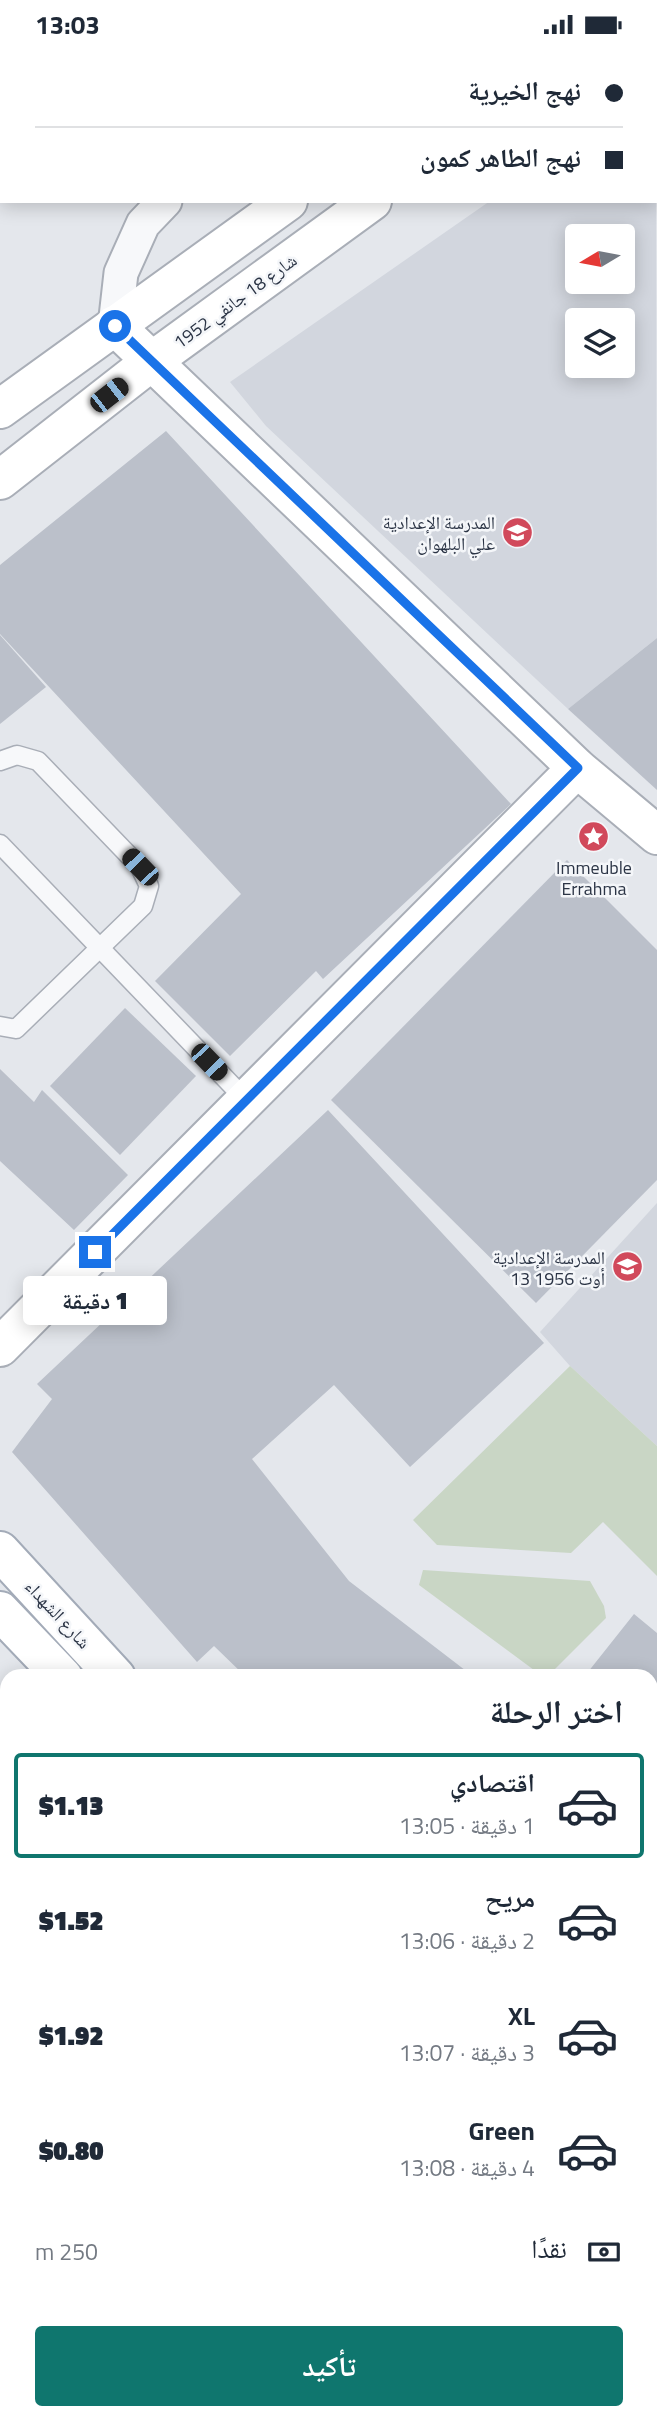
<!DOCTYPE html>
<html lang="ar">
<head>
<meta charset="utf-8">
<style>
	body { margin:0; font-family:"Titillium Web","Noto Naskh Arabic",sans-serif; background:#f6f6f7; color:#1f2937; direction:rtl; height:100vh; display:flex; flex-direction:column; font-size:26px; white-space:nowrap }
	* { box-sizing:border-box; margin:0 }
	p { font-size:23px; color:#747a83 }
	.icon { flex:none; width:38px; height:38px; fill:none; stroke:currentColor; stroke-width:2; stroke-linecap:round; stroke-linejoin:round }
	.map { position:relative; flex:1; overflow:hidden; direction:ltr }
	.details { position:absolute; left:0px; top:1620px; width:658px; height:751px; display:flex; flex-direction:column; background:#fff; border-radius:21px 21px 0 0; box-shadow:0 4px 18px #0003; direction:rtl }
	.details>* { flex:none }
	.top-card { position:absolute; left:0px; top:0px; width:658px; height:154px; box-shadow:0 4px 18px #0003; direction:rtl; display:grid; align-content:center; height:154px; padding:0 35px; background:#fff }
	.needle { width:46px; rotate:260deg }
	.tools { position:absolute; left:565px; top:175px; display:grid; gap:14px }
	.tools a { display:grid; place-items:center; width:70px; height:70px; border-radius:7px; background:#fff; box-shadow:0 4px 18px #0003; font-size:35px }
	.end { position:absolute; width:32px; height:32px; margin:-16px; border:9px solid #1a73e8; background:#fff; box-shadow:0 0 0 4px #fff }
	.from { border-radius:50% }
	.bubble { position:absolute; height:49px; border-radius:7px; background:#fff; box-shadow:0 4px 18px #0003; font-size:23px; font-weight:800; line-height:49px; text-align:center; direction:rtl }
	.car { position:absolute; width:21px; height:42px; margin:-21px -10px; border-radius:9px; box-shadow:0 0 5px 2px #0007; background:linear-gradient(#222 24%,#8ab4d8 0 40%,#222 0 76%,#8ab4d8 0 86%,#222 0) }
	.top-card b { display:flex; align-items:center; gap:24px; height:66px; font-size:26px }
	.top-card b+b { border-top:2px solid #e0e1e3 }
	.top-card i { width:18px; height:18px; background:#1f2937 }
	ul { padding:0; list-style:none }
	li { display:flex; align-items:center; gap:21px; height:105px; margin:0 14px 10px; padding:0 21px; border:4px solid transparent; border-radius:7px }
	li div { flex:1 }
	li b { display:block; font-size:26px }
	li em { font-style:normal; font-weight:800 }
	li.current { border-color:#0f766e }
	li>.icon { width:63px; height:63px; stroke-width:1.5 }
	h2 { padding:0 35px; font-size:32px; line-height:84px }
	.pay { display:flex; align-items:center; gap:18px; height:77px; padding:0 35px; font-size:26px }
	.pay p { margin-inline-start:auto }
	.action { display:flex; gap:14px; margin-top:auto; padding:14px 35px }
	.action a { flex:1; height:80px; border-radius:7px; background:#0f766e; color:#fff; font-size:28px; font-weight:800; line-height:80px; text-align:center }
	.status { display:flex; justify-content:space-between; align-items:center; height:49px; padding:0 35px; background:#fff; direction:ltr }
	.status svg { height:19px; fill:currentColor }
	.map>svg:first-child { display:block }
	.built { fill:#d2d6de; fill-rule:evenodd }
	.green { fill:#c9d6c5 }
	.building { fill:#bbc0ca }
	.lines { fill:none; stroke-linecap:round; stroke-linejoin:round }
	.lane-casing { stroke:#a9aeb7; stroke-width:21 }
	.street-casing { stroke:#a9aeb7; stroke-width:37 }
	.secondary-casing { stroke:#a9aeb7; stroke-width:42 }
	.primary-casing { stroke:#a3abb8; stroke-width:42 }
	.lane { stroke:#f7f8fa; stroke-width:18 }
	.street { stroke:#f7f8fa; stroke-width:33 }
	.secondary { stroke:#fff; stroke-width:38 }
	.primary { stroke:#fff; stroke-width:38 }
	.route { stroke:#1a73e8; stroke-width:9 }
	.labels { text-anchor:middle; dominant-baseline:central; stroke-width:5; stroke-linejoin:round; paint-order:stroke }
	.street-label { font-size:18px; fill:#2b3445; stroke:#f4f6f9 }
	.poi-label { font-size:18px; fill:#2b3445; stroke:#f4f6f9; text-anchor:end }
</style>
</head>
<body>
<div class="status"><b>13:03</b><svg viewBox="0 0 49 12"><path d="M0 12V9h3v3zM5 12V6h3v6zM10 12V3h3v9zM15 12V0h3v12zM26 1h20v11H26zM47 4h2v5h-2z"/></svg></div>
<div class="map">
<svg width="657" height="2370" viewBox="0 0 657 2370">
	<rect width="100%" height="100%" fill="#e4e7ec"/>
	<g class="built">
		<path d="M656 140 657 589 568 660 266 377 230 333 490 152H656ZM578 187H623V233H578ZM578 271H623V317H578Z"/>
		<polygon points="657,1154 657,1397 570,1317 540,1283"/>
	</g>
	<g class="green">
		<polygon points="570,1317 657,1397 657,1527 603,1473 571,1504 437,1496 413,1471"/>
		<polygon points="423,1521 590,1532 604,1557 606,1569 548,1627 542,1627 419,1536"/>
	</g>
	<g class="building">
		<polygon points="166,382 511,755 323,930 316,922 230,1007 155,932 241,845 0,585 0,516"/>
		<polygon points="0,586 46,638 0,675"/>
		<polygon points="657,589 657,741 568,660"/>
		<polygon points="567,811 657,901 657,1131 536,1254 331,1051"/>
		<polygon points="125,959 196,1027 120,1106 50,1037"/>
		<polygon points="0,1020 34,1053 42,1041 128,1126 74,1181 0,1112"/>
		<polygon points="328,1061 544,1294 410,1418 334,1336 252,1410 349,1532 474,1628 246,1628 214,1597 197,1613 12,1403 52,1350 37,1335"/>
		<polygon points="634,1565 657,1584 657,1823 651,1830 651,1628 584,1628"/>
		<polygon points="0,1640 7,1647 7,1908 0,1915"/>
		<polygon points="657,1931 657,1991 651,1986 651,1938"/>
		<polygon points="7,2035 7,2271 0,2279 0,2043"/>
		<polygon points="651,2135 657,2140 657,2179 651,2187"/>
		<polygon points="657,2233 657,2370 551,2370 555,2364 651,2364 651,2241"/>
		<polygon points="50,2364 237,2364 244,2370 45,2370"/>
		<polygon points="413,2364 529,2364 524,2370 420,2370"/>
	</g>
	<g class="lines">
		<defs>
			<g id="lane">
				<polyline points="0,712 17,706 38,712 140,818 149,837 143,857 16,980 0,977"/>
				<polyline points="0,795 246,1051"/>
				<polyline points="0,1943 3,1945 7,1969"/>
				<polyline points="0,2001 7,1994"/>
				<polyline points="337,2364 342,2370"/>
				<polyline points="264,2370 268,2364"/>
			</g>
			<g id="street">
				<polyline points="550,0 551,2"/>
				<polyline points="319,2 321,0"/>
				<polyline points="656,109 657,110"/>
				<polyline points="115,277 121,224 143,175 165,152"/>
				<polyline points="651,1867 657,1860"/>
				<polyline points="0,2350 7,2341"/>
			</g>
			<g id="secondary">
				<polyline points="498,2 500,0"/>
				<polyline points="586,2 589,0"/>
				<polyline points="115,277 577,719 657,786"/>
				<polyline points="0,360 288,152"/>
				<polyline points="0,431 152,312 372,152"/>
				<polyline points="0,1298 577,719"/>
			</g>
			<g id="primary">
				<polyline points="0,1502 116,1628"/>
				<polyline points="0,1562 63,1628"/>
				<polyline points="651,2036 657,2040"/>
				<polyline points="651,2088 657,2092"/>
			</g>
		</defs>
		<use href="#lane" class="lane-casing"/>
		<use href="#street" class="street-casing"/>
		<use href="#secondary" class="secondary-casing"/>
		<use href="#primary" class="primary-casing"/>
		<use href="#lane" class="lane"/>
		<use href="#street" class="street"/>
		<use href="#secondary" class="secondary"/>
		<use href="#primary" class="primary"/>
	</g>
	<g class="lines">
		<polyline class="route" points="95,1203 578,719 115,277"/>
	</g>
	<defs>
		<symbol id="school-disc" viewBox="-11 -11 22 22"><circle r="9.5" fill="#d1495b" stroke="#f4f6f9"/><path d="M0-5L7-2L0 1L-7-2ZM-4 1L0 2.5L4 1V4Q0 6-4 4Z" fill="#fff"/></symbol>
		<symbol id="sight-disc" viewBox="-11 -11 22 22"><circle r="9.5" fill="#d1495b" stroke="#f4f6f9"/><path d="M0-6L1.8-2.2L6-1.7L2.9 1.2L3.7 5.4L0 3.3L-3.7 5.4L-2.9 1.2L-6-1.7L-1.8-2.2Z" fill="#fff"/></symbol>
	</defs>
	<g fill-rule="evenodd">
		<use href="#school-disc" x="500" y="466" width="35" height="35"/>
		<use href="#sight-disc" x="576" y="770" width="35" height="35"/>
		<use href="#school-disc" x="610" y="1200" width="35" height="35"/>
	</g>
	<g class="labels">
		<g class="street-label">
			<text transform="translate(235 252) rotate(-36)">شارع 18 جانفي 1952</text>
			<text transform="translate(58 1565) rotate(47)">شارع الشهداء</text>
		</g>
		<g class="poi-label">
			<text x="495" y="473">المدرسة الإعدادية<tspan x="495" dy="21">علي البلهوان</tspan></text>
			<text x="594" y="818" text-anchor="middle">Immeuble<tspan x="594" dy="21">Errahma</tspan></text>
			<text x="605" y="1208">المدرسة الإعدادية<tspan x="605" dy="21">13 أوت 1956</tspan></text>
		</g>
	</g>
</svg>
<div class="tools">
<a><svg class="needle" viewBox="-14 -14 28 28"><path d="M0-13l5 13h-10z" fill="#e53935"/><path d="M0 13l5-13h-10z" fill="#747a83"/></svg></a>
<a><svg class="icon" aria-label="layers" viewBox="0 0 24 24"><path d="M12 4l9 5-9 5-9-5zM3 14l9 5 9-5"/></svg></a>
</div>
<i class="end from" style="left:115px;top:277px"></i>
<i class="end" style="left:95px;top:1203px"></i>
<div class="bubble" style="left:23px;top:1227px;width:144px">1 دقيقة</div>
<i class="car" style="left:109px;top:346px;rotate:52deg"></i>
<i class="car" style="left:140px;top:818px;rotate:316deg"></i>
<i class="car" style="left:209px;top:1013px;rotate:136deg"></i>
<div class="top-card">
<b><i class="from"></i>نهج الخيرية</b>
<b><i></i>نهج الطاهر كمون</b>
</div>
<section class="details">
<h2>اختر الرحلة</h2>
<ul>
<li class="current"><svg class="icon" aria-label="car" viewBox="0 0 24 24"><path d="M5 17H2v-5l4-1 3-4h7l3 4 3 1v5h-3M9 17h6M6 11h13"/><circle cx="7" cy="17" r="2"/><circle cx="17" cy="17" r="2"/></svg><div><b>اقتصادي</b><p>1 دقيقة · 13:05</p></div><em>$1.13</em></li>
<li><svg class="icon" aria-label="car" viewBox="0 0 24 24"><path d="M5 17H2v-5l4-1 3-4h7l3 4 3 1v5h-3M9 17h6M6 11h13"/><circle cx="7" cy="17" r="2"/><circle cx="17" cy="17" r="2"/></svg><div><b>مريح</b><p>2 دقيقة · 13:06</p></div><em>$1.52</em></li>
<li><svg class="icon" aria-label="car" viewBox="0 0 24 24"><path d="M5 17H2v-5l4-1 3-4h7l3 4 3 1v5h-3M9 17h6M6 11h13"/><circle cx="7" cy="17" r="2"/><circle cx="17" cy="17" r="2"/></svg><div><b>XL</b><p>3 دقيقة · 13:07</p></div><em>$1.92</em></li>
<li><svg class="icon" aria-label="car" viewBox="0 0 24 24"><path d="M5 17H2v-5l4-1 3-4h7l3 4 3 1v5h-3M9 17h6M6 11h13"/><circle cx="7" cy="17" r="2"/><circle cx="17" cy="17" r="2"/></svg><div><b>Green</b><p>4 دقيقة · 13:08</p></div><em>$0.80</em></li>
</ul>
<div class="pay"><svg class="icon" aria-label="cash" viewBox="0 0 24 24"><path d="M3 7h18v10H3z"/><circle cx="12" cy="12" r="2"/></svg>نقدًا<p>250 m</p></div>
<div class="action"><a>تأكيد</a></div>
</section>
</div>
</body>
</html>
